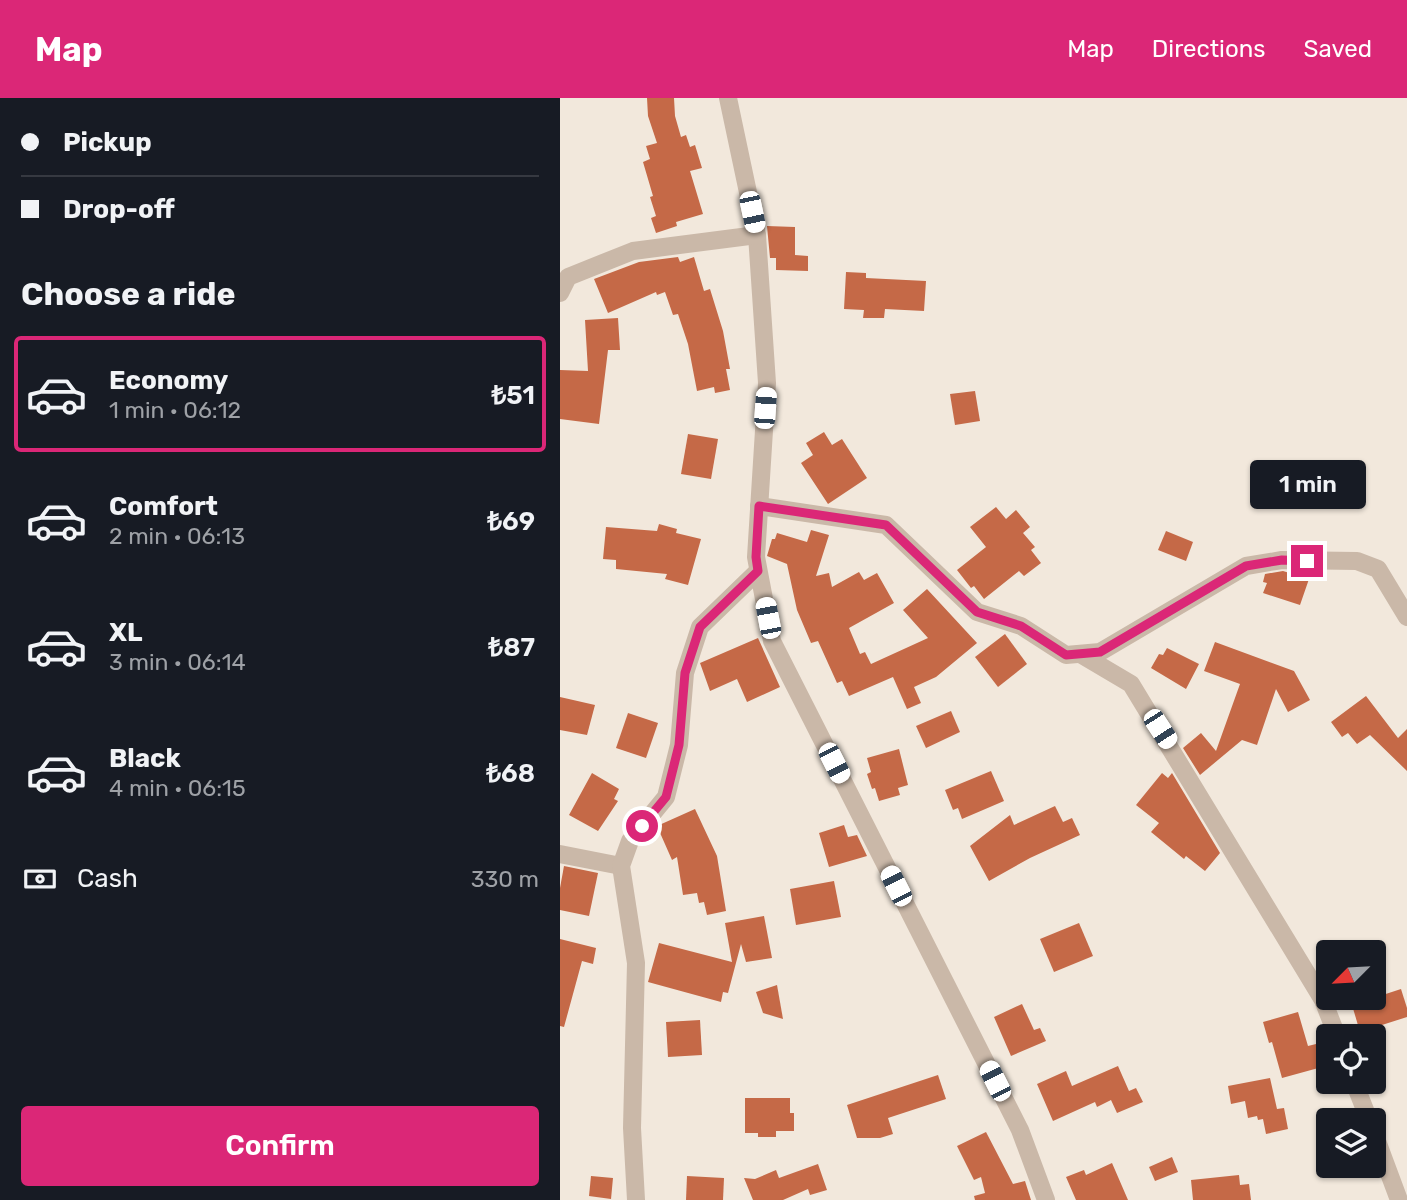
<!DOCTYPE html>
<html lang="en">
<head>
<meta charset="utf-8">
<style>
	body { margin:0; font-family:Rubik,sans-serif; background:#20242c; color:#f1f3f6; height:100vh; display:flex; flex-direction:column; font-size:26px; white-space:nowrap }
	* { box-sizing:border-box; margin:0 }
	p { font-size:23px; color:#9ea1a6 }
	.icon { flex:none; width:38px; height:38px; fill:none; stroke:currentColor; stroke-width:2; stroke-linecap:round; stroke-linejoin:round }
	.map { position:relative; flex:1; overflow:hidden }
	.drawer { display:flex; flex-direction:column; background:#171b24; width:560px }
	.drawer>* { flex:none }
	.banner { display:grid; align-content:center; height:154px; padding:0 21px; background:#171b24 }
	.needle { width:46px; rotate:246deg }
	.buttons { position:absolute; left:756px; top:842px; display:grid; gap:14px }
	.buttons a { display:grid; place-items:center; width:70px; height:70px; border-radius:7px; background:#171b24; box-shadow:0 2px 5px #0004; font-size:35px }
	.end { position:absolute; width:32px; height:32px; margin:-16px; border:9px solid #db2777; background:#fff; box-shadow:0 0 0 4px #fff }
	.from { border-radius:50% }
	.bubble { position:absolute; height:49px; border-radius:7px; background:#171b24; box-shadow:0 2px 5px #0004; font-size:23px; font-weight:600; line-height:49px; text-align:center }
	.car { position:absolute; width:21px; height:42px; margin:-21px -10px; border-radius:9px; box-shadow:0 0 5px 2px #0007; background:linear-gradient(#fff 24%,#345 0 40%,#fff 0 76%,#345 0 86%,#fff 0) }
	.banner b { display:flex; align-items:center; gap:24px; height:66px; font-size:26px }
	.banner b+b { border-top:2px solid #363941 }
	.banner i { width:18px; height:18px; background:#f1f3f6 }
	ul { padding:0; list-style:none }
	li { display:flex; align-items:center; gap:21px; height:116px; margin:0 14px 10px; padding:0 7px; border:4px solid transparent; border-radius:7px }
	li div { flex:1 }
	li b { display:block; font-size:26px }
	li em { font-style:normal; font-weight:600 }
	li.on { border-color:#db2777 }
	li>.icon { width:63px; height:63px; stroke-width:1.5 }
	h2 { padding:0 21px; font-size:32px; line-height:84px }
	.pay { display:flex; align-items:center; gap:18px; height:77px; padding:0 21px; font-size:26px }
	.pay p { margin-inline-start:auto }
	.cta { display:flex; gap:14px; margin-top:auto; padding:14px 21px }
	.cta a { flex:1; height:80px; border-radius:7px; background:#db2777; color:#fff; font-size:28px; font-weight:600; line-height:80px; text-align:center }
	header { display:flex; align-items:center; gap:42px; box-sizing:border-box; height:98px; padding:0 35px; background:#db2777; color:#fff }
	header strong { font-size:33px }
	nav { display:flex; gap:38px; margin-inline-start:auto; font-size:24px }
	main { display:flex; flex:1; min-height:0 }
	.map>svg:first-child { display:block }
	.building { fill:#c56947 }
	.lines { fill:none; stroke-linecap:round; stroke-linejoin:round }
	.minor { stroke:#cab8a8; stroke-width:18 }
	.route { stroke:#db2777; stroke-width:9 }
</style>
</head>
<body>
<header>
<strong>Map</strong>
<nav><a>Map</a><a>Directions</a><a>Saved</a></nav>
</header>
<main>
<section class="drawer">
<div class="banner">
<b><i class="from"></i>Pickup</b>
<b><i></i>Drop-off</b>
</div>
<h2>Choose a ride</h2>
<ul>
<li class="on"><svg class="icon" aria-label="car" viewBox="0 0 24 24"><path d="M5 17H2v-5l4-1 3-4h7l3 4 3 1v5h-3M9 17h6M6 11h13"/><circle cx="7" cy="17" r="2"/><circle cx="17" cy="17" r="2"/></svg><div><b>Economy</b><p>1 min · 06:12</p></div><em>₺51</em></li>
<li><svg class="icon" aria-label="car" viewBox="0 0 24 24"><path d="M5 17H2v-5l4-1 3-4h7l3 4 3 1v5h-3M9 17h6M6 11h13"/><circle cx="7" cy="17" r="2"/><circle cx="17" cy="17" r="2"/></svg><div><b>Comfort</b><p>2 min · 06:13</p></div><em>₺69</em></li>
<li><svg class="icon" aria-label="car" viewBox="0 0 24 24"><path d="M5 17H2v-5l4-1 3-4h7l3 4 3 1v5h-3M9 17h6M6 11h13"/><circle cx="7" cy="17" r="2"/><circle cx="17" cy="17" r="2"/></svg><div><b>XL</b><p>3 min · 06:14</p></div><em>₺87</em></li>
<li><svg class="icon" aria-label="car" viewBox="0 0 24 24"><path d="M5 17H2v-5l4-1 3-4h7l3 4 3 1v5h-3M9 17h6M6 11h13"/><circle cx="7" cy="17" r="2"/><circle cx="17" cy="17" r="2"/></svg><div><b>Black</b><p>4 min · 06:15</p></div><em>₺68</em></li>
</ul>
<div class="pay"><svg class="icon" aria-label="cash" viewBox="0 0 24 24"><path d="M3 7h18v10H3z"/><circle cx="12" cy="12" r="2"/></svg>Cash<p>330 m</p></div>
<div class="cta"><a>Confirm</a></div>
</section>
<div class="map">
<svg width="847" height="1102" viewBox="0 0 847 1102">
	<rect width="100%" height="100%" fill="#f2e8dc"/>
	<g class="building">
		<polygon points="87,0 114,0 115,18 121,39 126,37 130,49 135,47 142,70 130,73 143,116 116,124 117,128 96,135 91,120 96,118 90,99 93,98 83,64 90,61 86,48 97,45 88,18"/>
		<polygon points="207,128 235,129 235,157 248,158 248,173 216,172 216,160 210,160"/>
		<polygon points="118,159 120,164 134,159 144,193 150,191 163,233 170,271 166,271 170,292 155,295 154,289 137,293 128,246 118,216 113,217 105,194 97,197 96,194 48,215 34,181 79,164"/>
		<polygon points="286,174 306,175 306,180 366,183 364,213 325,211 324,220 303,220 304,212 284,211"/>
		<polygon points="58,220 60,252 48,252 39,326 0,321 0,272 28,273 25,222"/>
		<polygon points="415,293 420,323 395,327 390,296"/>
		<polygon points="264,334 272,347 282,341 307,380 268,406 241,365 253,357 246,345"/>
		<polygon points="128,336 158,341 151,381 121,376"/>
		<polygon points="436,409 446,421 456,412 470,429 463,435 475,449 471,452 481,465 464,478 459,473 424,501 414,488 411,490 397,472 426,449 410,429"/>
		<polygon points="99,426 117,431 116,435 141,441 128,487 105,481 107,476 56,471 56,462 43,461 46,429 97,433"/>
		<polygon points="251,432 269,437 256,478 269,475 272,489 299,474 304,482 317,475 334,505 289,530 300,556 305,554 311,566 368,540 343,512 367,491 417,545 376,579 354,589 361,605 347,611 333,579 289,598 282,583 277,585 258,543 251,545 237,512 227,466 207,458 212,441 215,441 217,435 247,444"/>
		<polygon points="606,433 633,444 626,463 598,452"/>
		<polygon points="723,473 749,481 740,507 703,495 707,485 703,484 705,476"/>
		<polygon points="445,536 467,566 438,589 415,559"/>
		<polygon points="198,540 220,589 187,604 177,581 150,593 140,565"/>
		<polygon points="655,544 734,573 750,602 728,614 716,591 697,647 682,642 640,677 623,650 641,635 656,653 680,586 644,573"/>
		<polygon points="607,550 639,566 626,591 591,570 599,556 603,557"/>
		<polygon points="806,598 838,640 847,631 847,673 810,637 797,646 788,635 782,639 771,624"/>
		<polygon points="0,599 35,607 27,637 0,632"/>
		<polygon points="391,613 400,634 366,650 356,628"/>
		<polygon points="68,615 98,625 86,660 56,650"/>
		<polygon points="339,651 348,687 338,690 340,697 319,703 315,690 312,691 307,676 311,674 307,660"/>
		<polygon points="431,673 444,703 402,721 398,710 393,712 385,692"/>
		<polygon points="32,675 59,691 54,701 58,703 38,733 9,717"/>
		<polygon points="602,675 608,680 612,675 660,755 645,773 626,758 624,761 591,734 599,725 576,707"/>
		<polygon points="495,708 503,724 512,720 520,737 470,760 429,783 410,748 450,717 454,727"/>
		<polygon points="135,711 157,758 166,813 147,817 144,804 139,805 137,795 123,797 117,759 112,762 97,728"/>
		<polygon points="284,727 288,739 297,737 307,758 269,769 259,735"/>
		<polygon points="4,768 38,775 29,818 0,812 0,790"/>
		<polygon points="274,783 281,819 236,827 230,791"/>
		<polygon points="204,818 212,860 186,864 181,846 168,895 163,894 161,904 88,884 99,845 172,864 165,825"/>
		<polygon points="519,825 533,858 494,874 480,841"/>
		<polygon points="0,841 36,850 33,866 22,863 4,929 0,928"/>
		<polygon points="217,887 223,921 203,915 196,894"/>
		<polygon points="841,891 847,910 847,919 800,934 792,907"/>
		<polygon points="462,906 474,932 480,930 486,943 451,958 434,919"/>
		<polygon points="738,914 748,948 756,946 762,969 722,980 712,944 709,945 703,924"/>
		<polygon points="140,922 142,957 108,959 106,924"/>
		<polygon points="558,968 569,993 576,990 583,1004 557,1015 551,1002 537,1009 535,1004 493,1023 477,986 506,973 512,988"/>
		<polygon points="378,977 386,1001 328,1020 333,1036 320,1040 297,1040 287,1007"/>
		<polygon points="710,980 717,1011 724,1010 728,1031 706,1036 703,1021 698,1022 697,1018 688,1020 685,1003 671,1006 668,988"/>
		<polygon points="185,1000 230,1000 230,1015 234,1015 234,1033 216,1033 216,1039 198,1039 198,1035 185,1035"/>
		<polygon points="426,1034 453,1086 465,1083 471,1102 415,1102 414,1098 425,1095 421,1079 414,1082 397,1048"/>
		<polygon points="612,1059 618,1074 595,1083 589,1069"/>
		<polygon points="552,1065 568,1102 516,1102 506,1079 524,1072 526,1077"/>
		<polygon points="258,1066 267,1092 250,1097 248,1091 223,1102 193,1102 184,1080 195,1081 216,1072 219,1080"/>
		<polygon points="679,1077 680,1087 689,1086 691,1102 633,1102 631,1082"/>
		<polygon points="31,1078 53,1080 51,1101 29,1098"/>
		<polygon points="127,1078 164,1080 163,1102 126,1102"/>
	</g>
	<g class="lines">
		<g class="minor">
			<polyline points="168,0 197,137 207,285 196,459 212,543 460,1032 486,1102"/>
			<polyline points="0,195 8,179 73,153 197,137"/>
			<polyline points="199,408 326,427 417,514 461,528 506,557 540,554 686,468 722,462 797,463 818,471 847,519"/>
			<polyline points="522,557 571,586 763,902 777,938"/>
			<polyline points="0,756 61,768"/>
			<polyline points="794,984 809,1022"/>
			<polyline points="814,1035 839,1102"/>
			<polyline points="76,1102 72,1030 76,865 61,768 70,743 106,699 119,647 125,575 140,529 198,473"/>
		</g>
	</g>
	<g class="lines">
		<polyline class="route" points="82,728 106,699 119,647 125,575 140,529 198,473 196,459 199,408 326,427 417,514 461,528 506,557 540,554 686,468 722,462 747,463"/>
	</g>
</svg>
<div class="buttons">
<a><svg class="needle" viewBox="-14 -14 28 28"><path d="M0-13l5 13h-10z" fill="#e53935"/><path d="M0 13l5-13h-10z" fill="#9ea1a6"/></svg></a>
<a><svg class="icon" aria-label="locate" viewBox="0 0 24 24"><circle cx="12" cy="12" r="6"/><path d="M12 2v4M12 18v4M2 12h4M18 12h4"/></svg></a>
<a><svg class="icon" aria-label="layers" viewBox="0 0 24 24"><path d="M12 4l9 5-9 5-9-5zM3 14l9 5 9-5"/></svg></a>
</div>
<i class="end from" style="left:82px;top:728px"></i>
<i class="end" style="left:747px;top:463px"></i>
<div class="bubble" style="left:690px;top:362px;width:116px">1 min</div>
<i class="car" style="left:192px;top:114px;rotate:168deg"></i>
<i class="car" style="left:205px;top:310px;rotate:4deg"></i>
<i class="car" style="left:208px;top:520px;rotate:349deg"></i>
<i class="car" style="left:600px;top:631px;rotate:147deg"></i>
<i class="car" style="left:274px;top:665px;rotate:153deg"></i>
<i class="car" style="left:336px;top:788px;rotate:333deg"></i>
<i class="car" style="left:435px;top:983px;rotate:333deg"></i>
</div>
</main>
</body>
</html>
